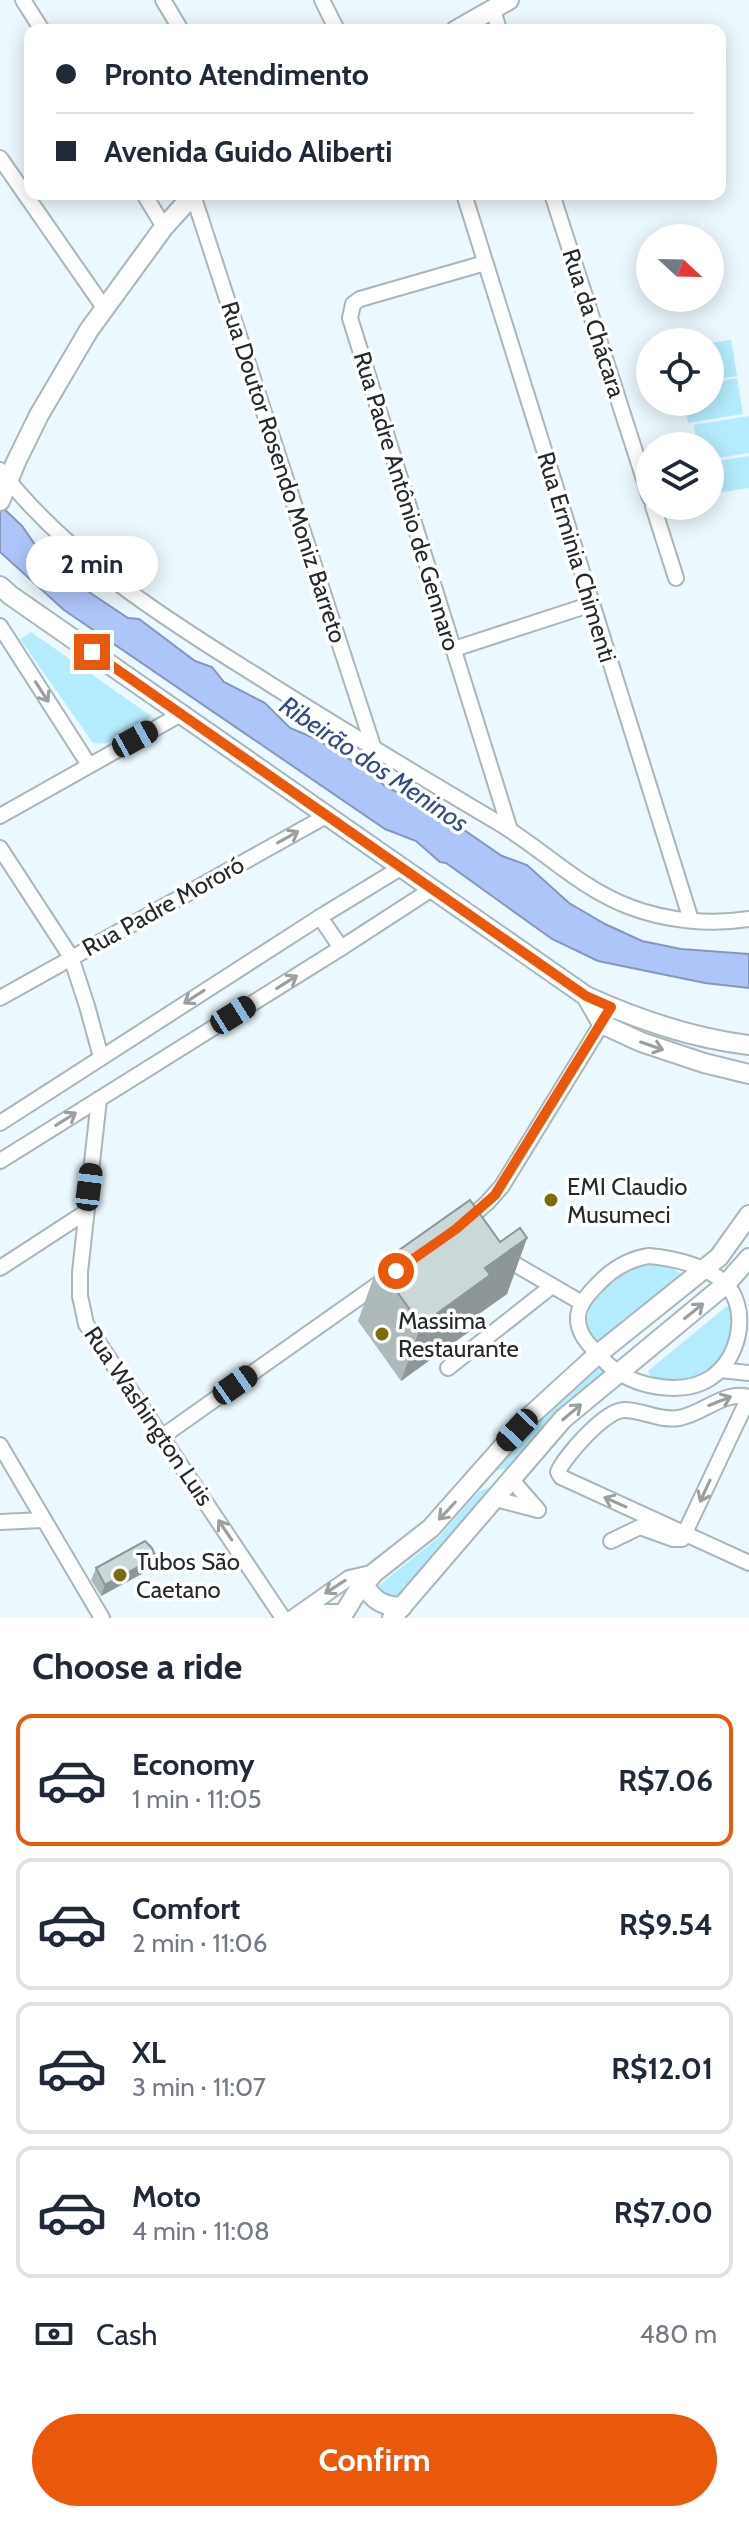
<!DOCTYPE html>
<html lang="en">
<head>
<meta charset="utf-8">
<style>
	body { margin:0; font-family:Cabin,sans-serif; background:#f6f6f7; color:#1f2937; height:100vh; display:flex; flex-direction:column; font-size:30px; white-space:nowrap }
	* { box-sizing:border-box; margin:0 }
	p { font-size:26px; color:#747a83 }
	.icon { flex:none; width:44px; height:44px; fill:none; stroke:currentColor; stroke-width:2; stroke-linecap:round; stroke-linejoin:round }
	.map { position:relative; height:1618px; overflow:hidden }
	.details { display:flex; flex-direction:column; background:#fff; flex:1 }
	.details>* { flex:none }
	.banner { position:absolute; left:24px; top:24px; width:702px; height:176px; border-radius:16px; box-shadow:0 4px 20px #0003; display:grid; align-content:center; height:176px; padding:0 32px; background:#fff }
	.needle { width:52px; rotate:112deg }
	.controls { position:absolute; left:636px; top:224px; display:grid; gap:16px }
	.controls a { display:grid; place-items:center; width:88px; height:88px; border-radius:50%; background:#fff; box-shadow:0 4px 20px #0003; font-size:40px }
	.end { position:absolute; width:36px; height:36px; margin:-18px; border:10px solid #ea580c; background:#fff; box-shadow:0 0 0 4px #fff }
	.from { border-radius:50% }
	.bubble { position:absolute; height:56px; border-radius:28px; background:#fff; box-shadow:0 4px 20px #0003; font-size:26px; font-weight:700; line-height:56px; text-align:center }
	.car { position:absolute; width:24px; height:48px; margin:-24px -12px; border-radius:10px; box-shadow:0 0 6px 2px #0007; background:linear-gradient(#222 24%,#8ab4d8 0 40%,#222 0 76%,#8ab4d8 0 86%,#222 0) }
	.banner b { display:flex; align-items:center; gap:28px; height:76px; font-size:30px }
	.banner b+b { border-top:2px solid #e0e1e3 }
	.banner i { width:20px; height:20px; background:#1f2937 }
	ul { padding:0; list-style:none }
	li { display:flex; align-items:center; gap:24px; height:132px; margin:0 16px 12px; padding:0 16px; border:4px solid #e0e1e3; border-radius:16px }
	li div { flex:1 }
	li b { display:block; font-size:30px }
	li em { font-style:normal; font-weight:700 }
	li.current { border-color:#ea580c }
	li>.icon { width:72px; height:72px; stroke-width:1.5 }
	h2 { padding:0 32px; font-size:36px; line-height:96px }
	.pay { display:flex; align-items:center; gap:20px; height:88px; padding:0 32px; font-size:30px }
	.pay p { margin-inline-start:auto }
	.cta { display:flex; gap:16px; margin-top:auto; padding:16px 32px }
	.cta a { flex:1; height:92px; border-radius:48px; background:#ea580c; color:#fff; font-size:32px; font-weight:700; line-height:92px; text-align:center }
	.map>svg:first-child { display:block }
	.green { fill:#b5ecfd }
	.water { fill:#aec5fa; stroke:#8596bc; stroke-width:2 }
	.lines { fill:none; stroke-linecap:round; stroke-linejoin:round }
	.minor-casing { stroke:#a9b6ba; stroke-width:18 }
	.major-casing { stroke:#a9b6ba; stroke-width:22 }
	.minor { stroke:#fff; stroke-width:14 }
	.major { stroke:#fff; stroke-width:18 }
	.wall { fill:#aebaba }
	.shaded-wall { fill:#8d9797 }
	.building { fill:#cad8d8; stroke:#8d9797; stroke-width:2 }
	.oneway { stroke:#9c9fa0 }
	.route { stroke:#ea580c; stroke-width:10 }
	.poi-dot { fill:#7b6d09; stroke:#fff; stroke-width:3 }
	.labels { text-anchor:middle; dominant-baseline:central; stroke-width:7; stroke-linejoin:round; paint-order:stroke }
	.street-label { font-size:24px; fill:#24292b; stroke:#fff }
	.poi-label { font-size:24px; fill:#24292b; stroke:#fff; text-anchor:start }
	.water-label { font-size:26px; font-style:italic; fill:#324b8a; stroke:#fff }
</style>
</head>
<body>
<div class="map">
<svg width="749" height="1618" viewBox="0 0 749 1618">
	<rect width="100%" height="100%" fill="#ebf8fd"/>
	<g class="green">
		<polygon points="731,340 737,376 710,380 710,343"/>
		<polygon points="737,378 743,414 688,423 684,402 710,402 710,383"/>
		<polygon points="749,416 749,453 710,459 710,446 697,446 694,425"/>
		<polygon points="749,456 749,488 710,494 710,462"/>
		<path d="M31 632 151 716C133 734 119 746 93 743L20 639Z"/>
		<polygon points="653,1260 669,1266 681,1274 677,1282 604,1341 596,1340 587,1330 586,1321 592,1298 633,1262"/>
		<polygon points="727,1306 734,1309 730,1343 719,1361 698,1378 675,1383 651,1378 648,1371"/>
		<polygon points="602,1367 607,1373 599,1375 554,1416 509,1467 495,1471 548,1411 597,1369"/>
		<polygon points="493,1486 395,1603 374,1589 438,1538 478,1492"/>
	</g>
	<polygon class="water" points="0,505 22,526 43,556 68,578 128,618 139,619 195,661 212,667 224,682 265,703 290,728 314,738 361,766 385,786 454,823 502,856 527,865 569,903 605,924 642,941 681,949 749,954 749,988 705,983 598,961 552,939 446,863 440,862 416,841 385,829 64,610 0,552"/>
	<g class="lines">
		<defs>
			<g id="minor">
				<polyline points="23,0 42,30"/>
				<polyline points="163,0 181,30"/>
				<polyline points="322,0 337,30"/>
				<polyline points="493,9 499,30"/>
				<polyline points="0,158 105,309"/>
				<polyline points="144,194 164,227"/>
				<polyline points="464,194 691,920"/>
				<polyline points="552,194 650,498"/>
				<polyline points="193,195 374,749"/>
				<polyline points="485,263 360,299 353,304 350,318 510,830"/>
				<path d="M0 470C68 557 162 617 254 674 334 725 416 774 497 822 543 849 579 888 630 907 667 921 710 925 749 919"/>
				<polyline points="653,506 676,578"/>
				<polyline points="0,626 89,765"/>
				<polyline points="454,649 592,604"/>
				<polyline points="0,816 181,714"/>
				<polyline points="0,848 71,957 87,1006 101,1057"/>
				<polyline points="320,917 341,948"/>
				<polyline points="0,998 328,815"/>
				<polyline points="99,1099 80,1272 80,1296 86,1324 283,1618"/>
				<polyline points="0,1123 320,917 402,867"/>
				<polyline points="0,1161 341,948 432,889"/>
				<polyline points="466,1221 487,1203 502,1186 607,1015"/>
				<polyline points="501,1256 582,1303"/>
				<path d="M649 1256C675 1258 710 1267 728 1286 749 1314 739 1357 712 1377 685 1396 639 1388 614 1369 607 1365 602 1358 596 1352 586 1342 577 1331 578 1316 579 1304 589 1293 597 1285 611 1270 629 1259 649 1256Z"/>
				<polyline points="0,1268 86,1212"/>
				<polyline points="448,1368 552,1286"/>
				<polyline points="720,1370 749,1373"/>
				<path d="M749 1397C724 1390 703 1414 679 1418 659 1421 643 1410 624 1410 605 1410 565 1456 558 1472L561 1477 749 1563"/>
				<polyline points="163,1436 384,1280"/>
				<polyline points="0,1445 102,1618"/>
				<polyline points="511,1479 538,1510"/>
				<polyline points="496,1499 538,1510"/>
				<polyline points="0,1522 43,1520"/>
				<polyline points="611,1541 640,1527 673,1539 682,1539 749,1397"/>
				<polyline points="301,1612 344,1612"/>
				<polyline points="292,1618 349,1578 375,1572"/>
			</g>
			<g id="major">
				<polyline points="456,30 509,0"/>
				<polyline points="0,501 16,462 39,415 89,330 164,227 194,194"/>
				<path d="M0 586 10 595 586 996C639 1020 691 1038 749 1045"/>
				<polyline points="586,996 602,1024 641,1042 704,1063 749,1074"/>
				<path d="M364 1584C373 1601 383 1606 402 1607"/>
				<polyline points="341,1618 357,1592 375,1572 431,1528 529,1417 598,1354 719,1257 749,1215"/>
				<polyline points="392,1618 563,1419 726,1284 749,1258"/>
			</g>
		</defs>
		<use href="#minor" class="minor-casing"/>
		<use href="#major" class="major-casing"/>
		<use href="#minor" class="minor"/>
		<use href="#major" class="major"/>
	</g>
	<g class="wall">
		<polygon points="527,1238 507,1294 476,1316 470,1331 401,1381 358,1321 378,1265"/>
		<polygon points="96,1568 149,1570 101,1596 91,1580"/>
	</g>
	<g class="shaded-wall">
		<polygon points="527,1238 507,1294 476,1316 470,1331 401,1381 421,1325 485,1268"/>
		<polygon points="155,1555 149,1570 101,1596 105,1585"/>
	</g>
	<g class="building">
		<polygon points="470,1200 500,1242 520,1228 527,1238 485,1268 490,1275 421,1325 378,1265"/>
		<polygon points="145,1541 152,1548 155,1555 153,1559 105,1585 96,1568"/>
	</g>
	<defs><path id="oneway-shaft" d="M-6 0H5M1.5-3L5.5 0L1.5 3" fill="none" stroke-width="1.6" stroke-linecap="round" stroke-linejoin="round" transform="scale(2)"/></defs>
	<g class="oneway">
		<use href="#oneway-shaft" transform="translate(42 692) rotate(57)"/>
		<use href="#oneway-shaft" transform="translate(288 837) rotate(-29)"/>
		<use href="#oneway-shaft" transform="translate(287 982) rotate(-32)"/>
		<use href="#oneway-shaft" transform="translate(194 997) rotate(147)"/>
		<use href="#oneway-shaft" transform="translate(652 1046) rotate(19)"/>
		<use href="#oneway-shaft" transform="translate(66 1119) rotate(-32)"/>
		<use href="#oneway-shaft" transform="translate(694 1311) rotate(-39)"/>
		<use href="#oneway-shaft" transform="translate(720 1401) rotate(-22)"/>
		<use href="#oneway-shaft" transform="translate(572 1412) rotate(-40)"/>
		<use href="#oneway-shaft" transform="translate(705 1491) rotate(115)"/>
		<use href="#oneway-shaft" transform="translate(615 1502) rotate(-156)"/>
		<use href="#oneway-shaft" transform="translate(447 1511) rotate(133)"/>
		<use href="#oneway-shaft" transform="translate(225 1530) rotate(-124)"/>
		<use href="#oneway-shaft" transform="translate(335 1587) rotate(147)"/>
	</g>
	<g class="lines">
		<polyline class="route" points="92,652 586,996 611,1007 495,1195 456,1229 396,1271"/>
	</g>
	<g class="poi-dot">
		<circle cx="551" cy="1200" r="8"/>
		<circle cx="382" cy="1334" r="8"/>
		<circle cx="120" cy="1575" r="8"/>
	</g>
	<g class="labels">
		<g class="street-label">
			<text transform="translate(594 323) rotate(72)">Rua da Chácara</text>
			<text transform="translate(284 472) rotate(72)">Rua Doutor Rosendo Moniz Barreto</text>
			<text transform="translate(407 501) rotate(73)">Rua Padre Antônio de Gennaro</text>
			<text transform="translate(577 557) rotate(73)">Rua Erminia Chimenti</text>
			<text transform="translate(163 906) rotate(-29)">Rua Padre Mororó</text>
			<text transform="translate(149 1416) rotate(56)">Rua Washington Luis</text>
		</g>
		<g class="poi-label">
			<text x="567" y="1186">EMI Claudio<tspan x="567" dy="28">Musumeci</tspan></text>
			<text x="398" y="1320">Massima<tspan x="398" dy="28">Restaurante</tspan></text>
			<text x="136" y="1561">Tubos São<tspan x="136" dy="28">Caetano</tspan></text>
		</g>
		<g class="water-label">
			<text transform="translate(374 764) rotate(34)">Ribeirão dos Meninos</text>
		</g>
	</g>
</svg>
<div class="controls">
<a><svg class="needle" viewBox="-14 -14 28 28"><path d="M0-13l5 13h-10z" fill="#e53935"/><path d="M0 13l5-13h-10z" fill="#747a83"/></svg></a>
<a><svg class="icon" aria-label="locate" viewBox="0 0 24 24"><circle cx="12" cy="12" r="6"/><path d="M12 2v4M12 18v4M2 12h4M18 12h4"/></svg></a>
<a><svg class="icon" aria-label="layers" viewBox="0 0 24 24"><path d="M12 4l9 5-9 5-9-5zM3 14l9 5 9-5"/></svg></a>
</div>
<i class="end from" style="left:396px;top:1271px"></i>
<i class="end" style="left:92px;top:652px"></i>
<div class="bubble" style="left:26px;top:536px;width:132px">2 min</div>
<i class="car" style="left:135px;top:739px;rotate:61deg"></i>
<i class="car" style="left:233px;top:1015px;rotate:58deg"></i>
<i class="car" style="left:89px;top:1187px;rotate:7deg"></i>
<i class="car" style="left:235px;top:1385px;rotate:55deg"></i>
<i class="car" style="left:517px;top:1430px;rotate:223deg"></i>
<div class="banner">
<b><i class="from"></i>Pronto Atendimento</b>
<b><i></i>Avenida Guido Aliberti</b>
</div>
</div>
<section class="details">
<h2>Choose a ride</h2>
<ul>
<li class="current"><svg class="icon" aria-label="car" viewBox="0 0 24 24"><path d="M5 17H2v-5l4-1 3-4h7l3 4 3 1v5h-3M9 17h6M6 11h13"/><circle cx="7" cy="17" r="2"/><circle cx="17" cy="17" r="2"/></svg><div><b>Economy</b><p>1 min · 11:05</p></div><em>R$7.06</em></li>
<li><svg class="icon" aria-label="car" viewBox="0 0 24 24"><path d="M5 17H2v-5l4-1 3-4h7l3 4 3 1v5h-3M9 17h6M6 11h13"/><circle cx="7" cy="17" r="2"/><circle cx="17" cy="17" r="2"/></svg><div><b>Comfort</b><p>2 min · 11:06</p></div><em>R$9.54</em></li>
<li><svg class="icon" aria-label="car" viewBox="0 0 24 24"><path d="M5 17H2v-5l4-1 3-4h7l3 4 3 1v5h-3M9 17h6M6 11h13"/><circle cx="7" cy="17" r="2"/><circle cx="17" cy="17" r="2"/></svg><div><b>XL</b><p>3 min · 11:07</p></div><em>R$12.01</em></li>
<li><svg class="icon" aria-label="car" viewBox="0 0 24 24"><path d="M5 17H2v-5l4-1 3-4h7l3 4 3 1v5h-3M9 17h6M6 11h13"/><circle cx="7" cy="17" r="2"/><circle cx="17" cy="17" r="2"/></svg><div><b>Moto</b><p>4 min · 11:08</p></div><em>R$7.00</em></li>
</ul>
<div class="pay"><svg class="icon" aria-label="cash" viewBox="0 0 24 24"><path d="M3 7h18v10H3z"/><circle cx="12" cy="12" r="2"/></svg>Cash<p>480 m</p></div>
<div class="cta"><a>Confirm</a></div>
</section>
</body>
</html>
